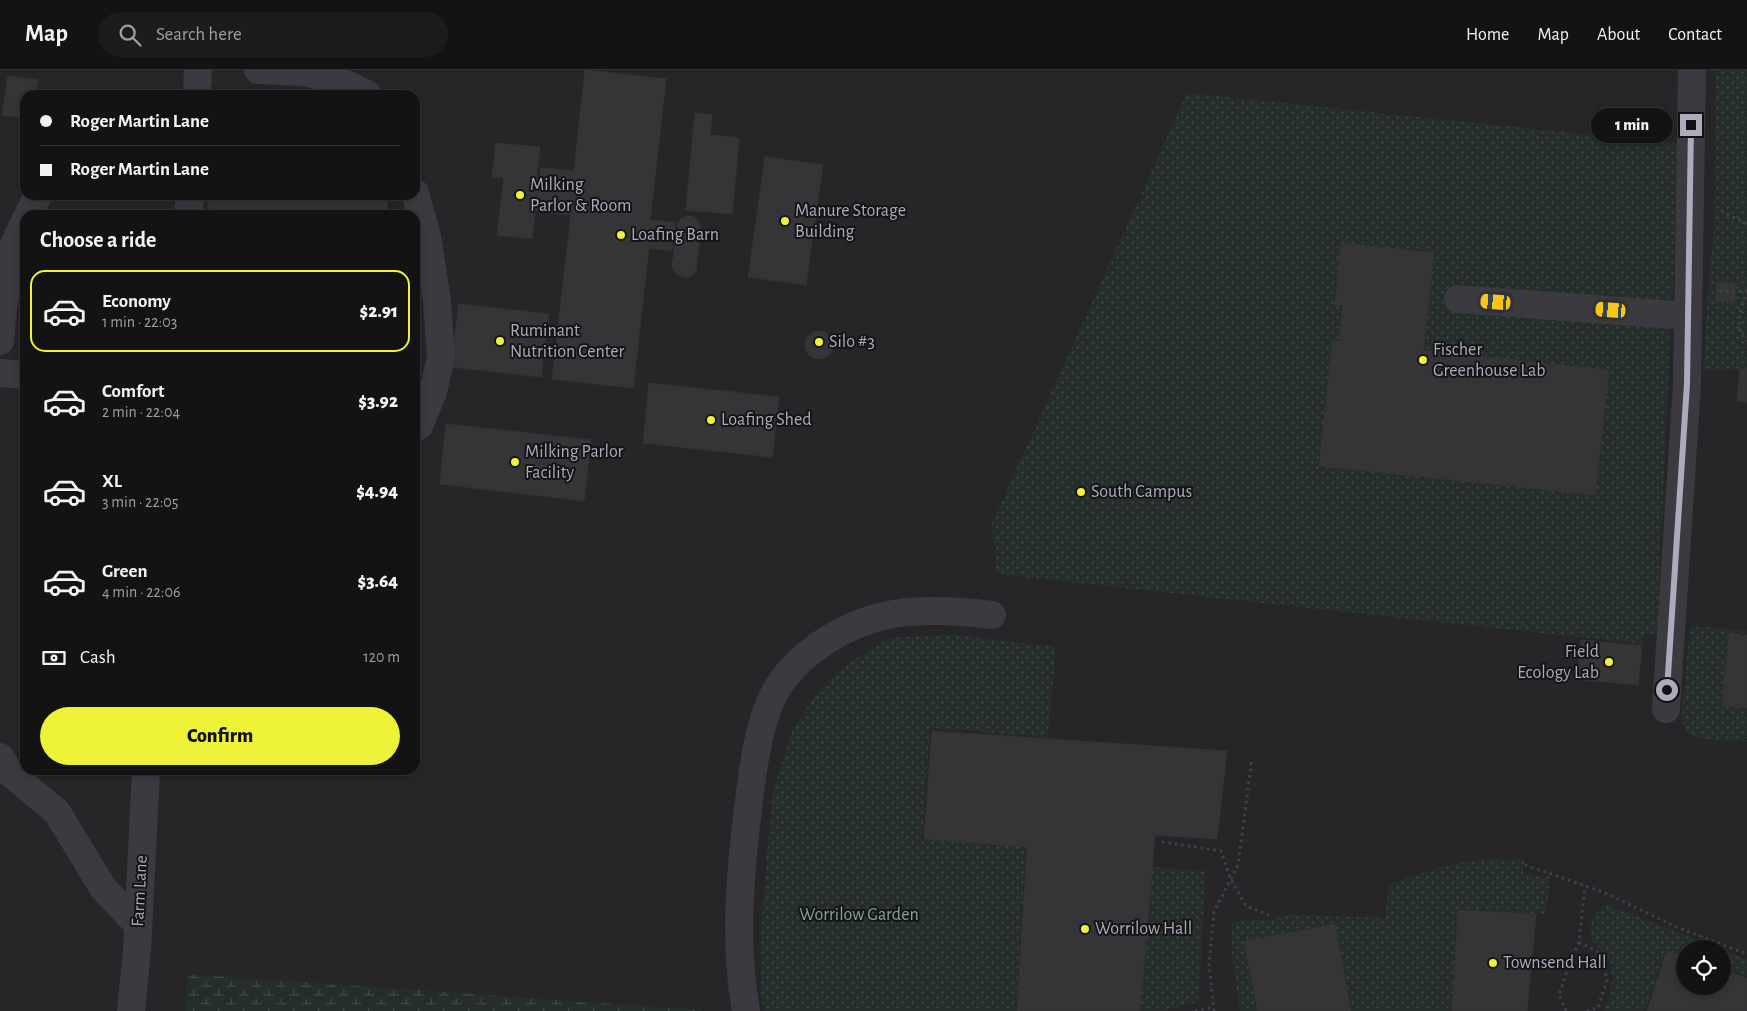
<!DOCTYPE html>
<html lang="en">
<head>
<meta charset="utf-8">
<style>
	body { margin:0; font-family:"Alegreya Sans",sans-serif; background:#1d1c1d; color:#f1f3f6; height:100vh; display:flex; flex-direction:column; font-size:19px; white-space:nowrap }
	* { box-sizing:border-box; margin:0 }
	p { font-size:16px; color:#9d9ea0 }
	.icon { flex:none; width:28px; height:28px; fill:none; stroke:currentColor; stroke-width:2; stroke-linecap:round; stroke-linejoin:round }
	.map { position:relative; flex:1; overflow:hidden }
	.details { position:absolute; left:20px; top:140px; width:400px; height:565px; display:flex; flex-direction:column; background:#141314; border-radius:15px; box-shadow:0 2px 8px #0003,0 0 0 1px #333234 }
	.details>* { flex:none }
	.top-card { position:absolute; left:20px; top:20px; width:400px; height:110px; border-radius:15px; box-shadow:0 2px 8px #0003,0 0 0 1px #333234; display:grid; align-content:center; height:110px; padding:0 20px; background:#141314 }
	.buttons { position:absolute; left:1676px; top:870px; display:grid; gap:10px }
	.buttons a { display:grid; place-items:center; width:55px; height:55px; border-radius:50%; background:#141314; box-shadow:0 2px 8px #0003,0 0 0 1px #333234; font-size:25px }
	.end { position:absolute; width:22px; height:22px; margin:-11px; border:6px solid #acabbb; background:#111; box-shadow:0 0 0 2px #111 }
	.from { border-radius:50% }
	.bubble { position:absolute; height:35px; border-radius:18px; background:#141314; box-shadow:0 2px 8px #0003,0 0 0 1px #333234; font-size:16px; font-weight:800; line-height:35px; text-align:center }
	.car { position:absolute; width:15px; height:30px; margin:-15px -8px; border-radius:6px; box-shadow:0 0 4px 1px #0007; background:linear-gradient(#f5c518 24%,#345 0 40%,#f5c518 0 76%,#345 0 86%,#f5c518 0) }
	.top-card b { display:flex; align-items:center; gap:18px; height:48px; font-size:19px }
	.top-card b+b { border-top:1px solid #333234 }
	.top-card i { width:12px; height:12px; background:#f1f3f6 }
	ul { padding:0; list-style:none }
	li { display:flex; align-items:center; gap:15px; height:82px; margin:0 10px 8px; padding:0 10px; border:2px solid transparent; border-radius:15px }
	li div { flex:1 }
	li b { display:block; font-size:19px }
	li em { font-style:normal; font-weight:800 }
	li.selected { border-color:#eef339 }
	li>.icon { width:45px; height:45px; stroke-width:1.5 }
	h2 { padding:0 20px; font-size:22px; line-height:60px }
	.pay { display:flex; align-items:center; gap:12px; height:55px; padding:0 20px; font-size:19px }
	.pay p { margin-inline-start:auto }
	.primary-button { display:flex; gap:10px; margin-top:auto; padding:10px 20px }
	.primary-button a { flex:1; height:58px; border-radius:30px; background:#eef339; color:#111; font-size:20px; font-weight:800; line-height:58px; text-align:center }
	header { display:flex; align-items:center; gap:30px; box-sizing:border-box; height:70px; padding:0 25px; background:#141314; border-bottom:1px solid #333234 }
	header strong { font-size:24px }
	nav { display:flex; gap:28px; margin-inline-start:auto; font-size:18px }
	.search { width:350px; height:45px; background:#1d1c1d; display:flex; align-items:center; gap:12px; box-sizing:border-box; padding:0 18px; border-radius:28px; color:#9d9ea0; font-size:19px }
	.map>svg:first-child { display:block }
	.built { fill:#262528; fill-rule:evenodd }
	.wetland { fill:url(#wetland-marsh) }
	.garden { fill:url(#garden-dots) }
	.building { fill:#353437; stroke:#343337 }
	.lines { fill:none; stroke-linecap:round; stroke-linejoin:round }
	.path { stroke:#404047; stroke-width:3; stroke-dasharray:2.5 4; stroke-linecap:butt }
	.minor { stroke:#3b3a40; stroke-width:28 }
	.route { stroke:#acabbb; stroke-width:6 }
	.poi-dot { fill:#eef339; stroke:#151416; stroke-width:2 }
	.labels { text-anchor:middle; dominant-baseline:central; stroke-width:4; stroke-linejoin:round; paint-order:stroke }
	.poi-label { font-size:18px; fill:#acabbb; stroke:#151416; text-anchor:start }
	.street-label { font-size:18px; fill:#acabbb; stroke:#151416 }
	.park-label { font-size:18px; fill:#82a691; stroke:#151416 }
</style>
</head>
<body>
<header>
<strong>Map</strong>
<div class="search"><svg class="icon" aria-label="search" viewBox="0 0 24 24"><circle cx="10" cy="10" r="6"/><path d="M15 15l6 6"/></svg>Search here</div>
<nav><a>Home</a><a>Map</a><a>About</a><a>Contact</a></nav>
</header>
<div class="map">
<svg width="1747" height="941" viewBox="0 0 1747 941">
	<defs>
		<pattern id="wetland-marsh" width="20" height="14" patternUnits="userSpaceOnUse" patternTransform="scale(1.25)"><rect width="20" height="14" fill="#252e2a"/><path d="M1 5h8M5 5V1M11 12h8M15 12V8" fill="none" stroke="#424a47"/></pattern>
		<pattern id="garden-dots" width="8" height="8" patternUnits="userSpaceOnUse" patternTransform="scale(1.25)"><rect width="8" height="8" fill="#252e2a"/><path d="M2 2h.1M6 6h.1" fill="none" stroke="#424a47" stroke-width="1.8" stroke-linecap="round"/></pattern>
	</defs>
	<rect width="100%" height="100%" fill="#1a191b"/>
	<path class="built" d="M0 0H1747V941H0ZM25 25H415V125H25ZM25 145H415V700H25ZM1685 879H1722V916H1685Z"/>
	<polygon class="wetland" points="188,904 702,940 702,941 185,941"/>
	<g class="garden">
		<polygon points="1716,0 1747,0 1747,299 1703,301 1710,193 1713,172"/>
		<polygon points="1187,23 1679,74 1657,565 1644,563 1642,574 996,504 992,453"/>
		<path d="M1690 556 1747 560V563L1728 562 1722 636 1747 639V672C1734 671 1697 672 1689 663 1683 658 1682 649 1682 641Z"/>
		<polygon points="949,564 1056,577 1048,667 930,658 922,769 1026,777 1016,941 764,941 761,921 761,863 766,792 773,721 792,661 818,621 850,592 890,568"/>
		<path d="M1494 789 1525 790 1523 804 1550 807 1546 844 1458 839 1452 941H1352L1335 853 1244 871 1258 941H1240L1232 885V854L1243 850H1272L1289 844 1385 848 1389 815C1425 801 1454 791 1494 789Z"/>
		<polygon points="1152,797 1205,801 1199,926 1198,932 1163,941 1140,941"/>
		<polygon points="1605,834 1697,870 1693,879 1685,879 1685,886 1666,880 1645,941 1603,941 1608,933 1613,910 1608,887 1592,871 1590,858 1594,845"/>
		<polygon points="1723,880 1747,889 1747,906 1723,898"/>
	</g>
	<g class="building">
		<polygon points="585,0 666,9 650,150 675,153 672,181 649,178 633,318 552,309 571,145 535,141 541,98 574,101"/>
		<polygon points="8,6 38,10 36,25 25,25 25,48 2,45"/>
		<polygon points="695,43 712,45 710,65 739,68 732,144 686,140"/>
		<polygon points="496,73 540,77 536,108 539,108 532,169 497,165 504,108 492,107"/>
		<polygon points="765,87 823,95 806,215 748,207"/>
		<polygon points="209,125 388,125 386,145 275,145 208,138"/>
		<polygon points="687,146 692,146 697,149 701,158 696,200 691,206 685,208 676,204 672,196 678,153 681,149"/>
		<polygon points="1341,173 1434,183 1423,280 1609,300 1595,425 1319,396 1333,271 1339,271 1343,236 1335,235"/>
		<polygon points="1717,212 1736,213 1735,233 1715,231"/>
		<polygon points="459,234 549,244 541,307 451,297"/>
		<polygon points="415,256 421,257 416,298 415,298"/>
		<circle cx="819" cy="275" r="14"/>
		<polygon points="1740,298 1747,299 1747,332 1737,331"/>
		<polygon points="649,313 779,327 772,387 643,373"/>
		<polygon points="446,354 591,370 584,431 440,414"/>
		<polygon points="1729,563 1747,565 1747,638 1722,636"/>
		<polygon points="1581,570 1642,576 1638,615 1577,609"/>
		<polygon points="932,661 1227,681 1217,769 1155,765 1140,941 1017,941 1027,777 924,769"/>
		<polygon points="1458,840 1536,844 1527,941 1452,941"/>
		<polygon points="1335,854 1351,941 1258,941 1244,871"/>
		<polygon points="1667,881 1685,887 1685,916 1722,916 1722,899 1747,908 1747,941 1647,941"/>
	</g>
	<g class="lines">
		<g class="path">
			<polyline points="1721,141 1747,154"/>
			<polyline points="1719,221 1747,221"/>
			<path d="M1747 221C1741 237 1733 258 1747 271"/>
			<polyline points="1162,772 1221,781 1231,810 1246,836 1269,845"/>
			<polyline points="1525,795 1603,822 1679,858 1747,884"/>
			<polyline points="1579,872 1602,884 1607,910 1598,938 1585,941"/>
			<polyline points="1698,879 1703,866"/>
			<polyline points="1195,941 1213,937"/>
			<polyline points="1214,941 1209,894 1214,842 1238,795 1252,688"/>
			<polyline points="1566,941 1559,925 1570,893 1579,872 1585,816"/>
		</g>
		<g class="minor">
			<polyline points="258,0 303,2 336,9 368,25"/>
			<polyline points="197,25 198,0"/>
			<polyline points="415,123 427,166 437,231 441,287 433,322 419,356 415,358"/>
			<polyline points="28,145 38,125"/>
			<polyline points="188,145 190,125"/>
			<polyline points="1458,229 1688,246"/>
			<polyline points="0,271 3,238 14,174 25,151"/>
			<polyline points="0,303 25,305"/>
			<polyline points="1666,639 1687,314 1692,0"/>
			<polyline points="0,687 10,703 57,742 103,818 138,855"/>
			<polyline points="131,941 137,880 146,700"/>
			<path d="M746 941C735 880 739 818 746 756 751 715 756 652 778 617 801 580 851 551 893 544 925 539 960 541 992 545"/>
		</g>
	</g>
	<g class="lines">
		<polyline class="route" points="1667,620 1687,314 1691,55"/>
	</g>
	<g class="poi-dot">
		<circle cx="520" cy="125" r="5"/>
		<circle cx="785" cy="151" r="5"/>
		<circle cx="621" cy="165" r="5"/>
		<circle cx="500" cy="271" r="5"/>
		<circle cx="819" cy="272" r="5"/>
		<circle cx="1423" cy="290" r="5"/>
		<circle cx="711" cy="350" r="5"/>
		<circle cx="515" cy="392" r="5"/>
		<circle cx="1081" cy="422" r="5"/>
		<circle cx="1609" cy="592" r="5"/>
		<circle cx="1085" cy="859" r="5"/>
		<circle cx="1493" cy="893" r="5"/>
	</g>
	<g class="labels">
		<g class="poi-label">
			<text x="530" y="115">Milking<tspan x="530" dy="21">Parlor &amp; Room</tspan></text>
			<text x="795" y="141">Manure Storage<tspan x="795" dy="21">Building</tspan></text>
			<text x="631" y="165">Loafing Barn</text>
			<text x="510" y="261">Ruminant<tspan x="510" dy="21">Nutrition Center</tspan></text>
			<text x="829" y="272">Silo #3</text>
			<text x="1433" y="280">Fischer<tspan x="1433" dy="21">Greenhouse Lab</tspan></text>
			<text x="721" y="350">Loafing Shed</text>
			<text x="525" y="382">Milking Parlor<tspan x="525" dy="21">Facility</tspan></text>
			<text x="1091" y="422">South Campus</text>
			<text x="1599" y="582" text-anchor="end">Field<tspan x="1599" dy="21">Ecology Lab</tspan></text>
			<text x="1095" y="859">Worrilow Hall</text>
			<text x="1503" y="893">Townsend Hall</text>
		</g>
		<g class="street-label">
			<text transform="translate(140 821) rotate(-87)">Farm Lane</text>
		</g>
		<g class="park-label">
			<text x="859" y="845">Worrilow Garden</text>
		</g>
	</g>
</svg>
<div class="buttons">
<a><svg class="icon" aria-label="locate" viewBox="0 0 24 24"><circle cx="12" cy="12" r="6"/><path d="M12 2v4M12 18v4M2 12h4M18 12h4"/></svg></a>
</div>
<i class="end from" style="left:1667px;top:620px"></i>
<i class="end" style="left:1691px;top:55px"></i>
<div class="bubble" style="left:1591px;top:38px;width:82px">1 min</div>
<i class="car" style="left:1496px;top:232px;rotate:274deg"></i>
<i class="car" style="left:1611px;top:240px;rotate:274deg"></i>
<div class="top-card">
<b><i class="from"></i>Roger Martin Lane</b>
<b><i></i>Roger Martin Lane</b>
</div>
<section class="details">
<h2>Choose a ride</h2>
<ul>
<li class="selected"><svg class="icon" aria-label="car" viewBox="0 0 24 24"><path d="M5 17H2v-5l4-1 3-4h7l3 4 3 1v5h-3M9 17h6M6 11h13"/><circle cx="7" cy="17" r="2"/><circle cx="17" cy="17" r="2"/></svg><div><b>Economy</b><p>1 min · 22:03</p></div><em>$2.91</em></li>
<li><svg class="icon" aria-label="car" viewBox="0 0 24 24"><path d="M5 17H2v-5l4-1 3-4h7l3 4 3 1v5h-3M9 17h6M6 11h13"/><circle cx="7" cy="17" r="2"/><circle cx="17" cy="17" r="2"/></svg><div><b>Comfort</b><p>2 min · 22:04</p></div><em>$3.92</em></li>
<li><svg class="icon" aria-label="car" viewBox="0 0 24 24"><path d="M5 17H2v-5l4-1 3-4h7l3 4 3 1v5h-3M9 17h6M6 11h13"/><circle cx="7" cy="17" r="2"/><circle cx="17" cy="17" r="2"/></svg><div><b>XL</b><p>3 min · 22:05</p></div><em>$4.94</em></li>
<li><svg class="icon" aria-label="car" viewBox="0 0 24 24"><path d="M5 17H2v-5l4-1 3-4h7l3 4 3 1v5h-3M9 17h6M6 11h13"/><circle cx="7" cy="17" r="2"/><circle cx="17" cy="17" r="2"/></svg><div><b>Green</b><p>4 min · 22:06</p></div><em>$3.64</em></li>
</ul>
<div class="pay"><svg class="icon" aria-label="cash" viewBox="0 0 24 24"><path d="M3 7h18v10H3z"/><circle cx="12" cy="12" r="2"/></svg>Cash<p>120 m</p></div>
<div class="primary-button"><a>Confirm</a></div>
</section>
</div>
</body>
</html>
